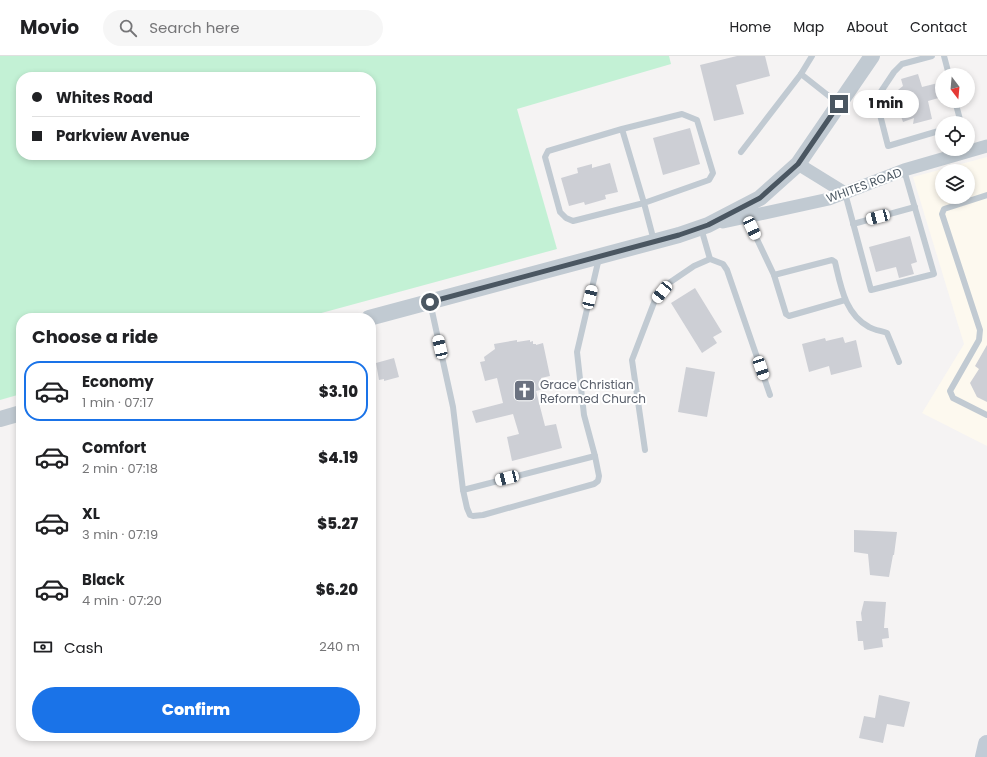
<!DOCTYPE html>
<html lang="en">
<head>
<meta charset="utf-8">
<style>
	body { margin:0; font-family:Poppins,sans-serif; background:#f6f6f6; color:#202124; height:100vh; display:flex; flex-direction:column; font-size:15px; white-space:nowrap }
	* { box-sizing:border-box; margin:0 }
	p { font-size:13px; color:#757577 }
	.icon { flex:none; width:22px; height:22px; fill:none; stroke:currentColor; stroke-width:2; stroke-linecap:round; stroke-linejoin:round }
	.map { position:relative; flex:1; overflow:hidden }
	.details { position:absolute; left:16px; top:257px; width:360px; height:428px; display:flex; flex-direction:column; background:#fff; border-radius:16px; box-shadow:0 2px 6px #0003 }
	.details>* { flex:none }
	.banner { position:absolute; left:16px; top:16px; width:360px; height:88px; border-radius:16px; box-shadow:0 2px 6px #0003; display:grid; align-content:center; height:88px; padding:0 16px; background:#fff }
	.needle { width:26px; rotate:164deg }
	.buttons { position:absolute; left:935px; top:12px; display:grid; gap:8px }
	.buttons a { display:grid; place-items:center; width:40px; height:40px; border-radius:50%; background:#fff; box-shadow:0 2px 6px #0003; font-size:20px }
	.end { position:absolute; width:18px; height:18px; margin:-9px; border:5px solid #4a5661; background:#fff; box-shadow:0 0 0 2px #fff }
	.from { border-radius:50% }
	.bubble { position:absolute; height:28px; border-radius:14px; background:#fff; box-shadow:0 2px 6px #0003; font-size:13px; font-weight:800; line-height:28px; text-align:center }
	.car { position:absolute; width:12px; height:24px; margin:-12px -6px; border-radius:5px; box-shadow:0 0 3px 1px #0007; background:linear-gradient(#fff 24%,#345 0 40%,#fff 0 76%,#345 0 86%,#fff 0) }
	.banner b { display:flex; align-items:center; gap:14px; height:38px; font-size:15px }
	.banner b+b { border-top:1px solid #e0e0e0 }
	.banner i { width:10px; height:10px; background:#202124 }
	ul { padding:0; list-style:none }
	li { display:flex; align-items:center; gap:12px; height:60px; margin:0 8px 6px; padding:0 8px; border:2px solid transparent; border-radius:16px }
	li div { flex:1 }
	li b { display:block; font-size:15px }
	li em { font-style:normal; font-weight:800 }
	li.on { border-color:#1a73e8 }
	li>.icon { width:36px; height:36px; stroke-width:1.5 }
	h2 { padding:0 16px; font-size:18px; line-height:48px }
	.pay { display:flex; align-items:center; gap:10px; height:44px; padding:0 16px; font-size:15px }
	.pay p { margin-inline-start:auto }
	.button { display:flex; gap:8px; margin-top:auto; padding:8px 16px }
	.button a { flex:1; height:46px; border-radius:24px; background:#1a73e8; color:#fff; font-size:16px; font-weight:800; line-height:46px; text-align:center }
	header { display:flex; align-items:center; gap:24px; box-sizing:border-box; height:56px; padding:0 20px; background:#fff; border-bottom:1px solid #e0e0e0 }
	header strong { font-size:19px }
	nav { display:flex; gap:22px; margin-inline-start:auto; font-size:14px }
	.search { width:280px; height:36px; background:#f6f6f6; display:flex; align-items:center; gap:10px; box-sizing:border-box; padding:0 14px; border-radius:22px; color:#757577; font-size:15px }
	.map>svg:first-child { display:block }
	.commercial { fill:#fdf9ef; fill-rule:evenodd }
	.green { fill:#c3f1d5; fill-rule:evenodd }
	.building { fill:#cdcfd5 }
	.lines { fill:none; stroke-linecap:round; stroke-linejoin:round }
	.service { stroke:#c1cad2; stroke-width:6 }
	.minor { stroke:#c1cad2; stroke-width:13 }
	.tertiary { stroke:#c1cad2; stroke-width:16 }
	.secondary { stroke:#c1cbd6; stroke-width:18 }
	.route { stroke:#4a5661; stroke-width:5 }
	.labels { text-anchor:middle; dominant-baseline:central; stroke-width:4; stroke-linejoin:round; paint-order:stroke }
	.street-label { font-size:12px; fill:#4a5661; stroke:#fff }
	.worship-label { font-size:12px; fill:#5b616d; stroke:#fff; text-anchor:start }
</style>
</head>
<body>
<header>
<strong>Movio</strong>
<div class="search"><svg class="icon" aria-label="search" viewBox="0 0 24 24"><circle cx="10" cy="10" r="6"/><path d="M15 15l6 6"/></svg>Search here</div>
<nav><a>Home</a><a>Map</a><a>About</a><a>Contact</a></nav>
</header>
<div class="map">
<svg width="987" height="701" viewBox="0 0 987 701">
	<rect width="100%" height="100%" fill="#f5f3f3"/>
	<path class="commercial" d="M987 101V390L922 357 964 288 913 121ZM942 115H968V141H942Z"/>
	<path class="green" d="M0 0H669L671 8 517 53 557 193 303 262H21V338L0 344ZM21 21H371V99H21Z"/>
	<g class="building">
		<polygon points="737,0 765,0 770,20 736,29 744,58 714,65 700,9"/>
		<polygon points="918,18 922,31 942,26 942,41 928,45 932,63 913,68 914,62 903,66 895,43 898,34 903,30 901,23"/>
		<polygon points="690,72 700,108 663,119 653,82"/>
		<polygon points="610,107 618,136 605,139 606,143 585,149 584,146 569,150 561,122 578,117 577,112 592,108 592,112"/>
		<polygon points="910,180 917,206 911,208 914,218 899,222 896,211 876,216 869,191"/>
		<polygon points="695,232 722,276 713,281 717,287 702,297 671,247"/>
		<polygon points="843,281 845,287 856,284 862,311 831,319 829,310 809,316 802,288 825,282 826,285"/>
		<polygon points="517,284 517,286 530,284 530,286 533,285 533,288 536,288 536,289 543,287 550,320 541,322 544,333 536,335 545,370 556,368 562,392 512,405 507,381 519,378 513,358 476,367 472,355 503,347 497,322 485,325 480,306 485,305 484,301 495,293 494,288"/>
		<polygon points="987,289 987,346 977,341 970,327 979,313 975,310"/>
		<polygon points="394,302 399,321 384,325 384,323 379,324 376,307"/>
		<polygon points="686,311 715,316 707,361 678,356"/>
		<polygon points="854,474 897,476 894,499 893,499 889,521 870,519 868,498 854,496"/>
		<polygon points="864,545 886,546 884,572 888,572 889,582 882,583 883,591 864,594 863,585 858,585 856,565 862,565 861,557"/>
		<polygon points="879,639 910,646 904,671 887,668 883,687 859,682 864,660 875,662"/>
	</g>
	<g class="lines">
		<g class="service">
			<polyline points="932,0 902,8 894,16 876,43 888,90 942,74"/>
			<polyline points="944,0 949,19"/>
			<polyline points="801,18 812,0"/>
			<polyline points="955,45 961,67"/>
			<polyline points="622,73 644,147 709,124 713,117 697,64 682,58 622,73 548,95 545,101 560,156 566,162 573,165 644,147 654,185"/>
			<polyline points="741,96 801,18 839,48"/>
			<polyline points="845,137 871,234 934,218 904,114"/>
			<polyline points="987,139 944,153 942,158 980,274 979,284 950,335 953,342 987,359"/>
			<polyline points="746,160 774,219 786,258 789,260 845,244"/>
			<polyline points="853,168 915,151"/>
			<polyline points="701,172 710,203"/>
			<path d="M774 219 832 204 835 206C841 231 845 258 869 271 874 274 882 275 887 277L899 306"/>
			<polyline points="430,246 453,351 463,434 467,452 470,459 473,460 483,459 594,428 598,425 599,420 595,400 584,359 577,296 599,202"/>
			<polyline points="645,394 632,304 655,244 669,227 694,210 710,203 723,208 727,214 770,339"/>
			<polyline points="463,434 595,400"/>
		</g>
		<g class="minor">
			<polyline points="798,108 845,137"/>
			<polyline points="723,166 829,143 904,114 987,90"/>
		</g>
		<g class="tertiary">
			<polyline points="369,262 679,179 708,169 760,142 798,108 872,0"/>
			<polyline points="0,363 21,357"/>
		</g>
		<polyline class="secondary" points="984,701 987,688"/>
	</g>
	<g class="lines">
		<polyline class="route" points="430,246 679,179 708,169 760,142 798,108 839,48"/>
	</g>
	<defs>
		<symbol id="church-square" viewBox="-11 -11 22 22"><rect x="-9" y="-9" width="18" height="18" rx="4" fill="#6b7280" stroke="#fff"/><path d="M-1.2-6h2.4v3.5h3.3v2.4h-3.3V6h-2.4V-.1h-3.3v-2.4h3.3Z" fill="#fff"/></symbol>
	</defs>
	<g fill-rule="evenodd">
		<use href="#church-square" x="512" y="322" width="25" height="25"/>
	</g>
	<g class="labels">
		<g class="street-label">
			<text transform="translate(864 129) rotate(-20)">WHITES ROAD</text>
		</g>
		<g class="worship-label">
			<text x="540" y="328">Grace Christian<tspan x="540" dy="14">Reformed Church</tspan></text>
		</g>
	</g>
</svg>
<div class="buttons">
<a><svg class="needle" viewBox="-14 -14 28 28"><path d="M0-13l5 13h-10z" fill="#e53935"/><path d="M0 13l5-13h-10z" fill="#757577"/></svg></a>
<a><svg class="icon" aria-label="locate" viewBox="0 0 24 24"><circle cx="12" cy="12" r="6"/><path d="M12 2v4M12 18v4M2 12h4M18 12h4"/></svg></a>
<a><svg class="icon" aria-label="layers" viewBox="0 0 24 24"><path d="M12 4l9 5-9 5-9-5zM3 14l9 5 9-5"/></svg></a>
</div>
<i class="end from" style="left:430px;top:246px"></i>
<i class="end" style="left:839px;top:48px"></i>
<div class="bubble" style="left:853px;top:34px;width:66px">1 min</div>
<i class="car" style="left:878px;top:161px;rotate:255deg"></i>
<i class="car" style="left:752px;top:172px;rotate:155deg"></i>
<i class="car" style="left:662px;top:236px;rotate:219deg"></i>
<i class="car" style="left:590px;top:241px;rotate:13deg"></i>
<i class="car" style="left:440px;top:291px;rotate:347deg"></i>
<i class="car" style="left:761px;top:312px;rotate:161deg"></i>
<i class="car" style="left:507px;top:422px;rotate:256deg"></i>
<div class="banner">
<b><i class="from"></i>Whites Road</b>
<b><i></i>Parkview Avenue</b>
</div>
<section class="details">
<h2>Choose a ride</h2>
<ul>
<li class="on"><svg class="icon" aria-label="car" viewBox="0 0 24 24"><path d="M5 17H2v-5l4-1 3-4h7l3 4 3 1v5h-3M9 17h6M6 11h13"/><circle cx="7" cy="17" r="2"/><circle cx="17" cy="17" r="2"/></svg><div><b>Economy</b><p>1 min · 07:17</p></div><em>$3.10</em></li>
<li><svg class="icon" aria-label="car" viewBox="0 0 24 24"><path d="M5 17H2v-5l4-1 3-4h7l3 4 3 1v5h-3M9 17h6M6 11h13"/><circle cx="7" cy="17" r="2"/><circle cx="17" cy="17" r="2"/></svg><div><b>Comfort</b><p>2 min · 07:18</p></div><em>$4.19</em></li>
<li><svg class="icon" aria-label="car" viewBox="0 0 24 24"><path d="M5 17H2v-5l4-1 3-4h7l3 4 3 1v5h-3M9 17h6M6 11h13"/><circle cx="7" cy="17" r="2"/><circle cx="17" cy="17" r="2"/></svg><div><b>XL</b><p>3 min · 07:19</p></div><em>$5.27</em></li>
<li><svg class="icon" aria-label="car" viewBox="0 0 24 24"><path d="M5 17H2v-5l4-1 3-4h7l3 4 3 1v5h-3M9 17h6M6 11h13"/><circle cx="7" cy="17" r="2"/><circle cx="17" cy="17" r="2"/></svg><div><b>Black</b><p>4 min · 07:20</p></div><em>$6.20</em></li>
</ul>
<div class="pay"><svg class="icon" aria-label="cash" viewBox="0 0 24 24"><path d="M3 7h18v10H3z"/><circle cx="12" cy="12" r="2"/></svg>Cash<p>240 m</p></div>
<div class="button"><a>Confirm</a></div>
</section>
</div>
</body>
</html>
